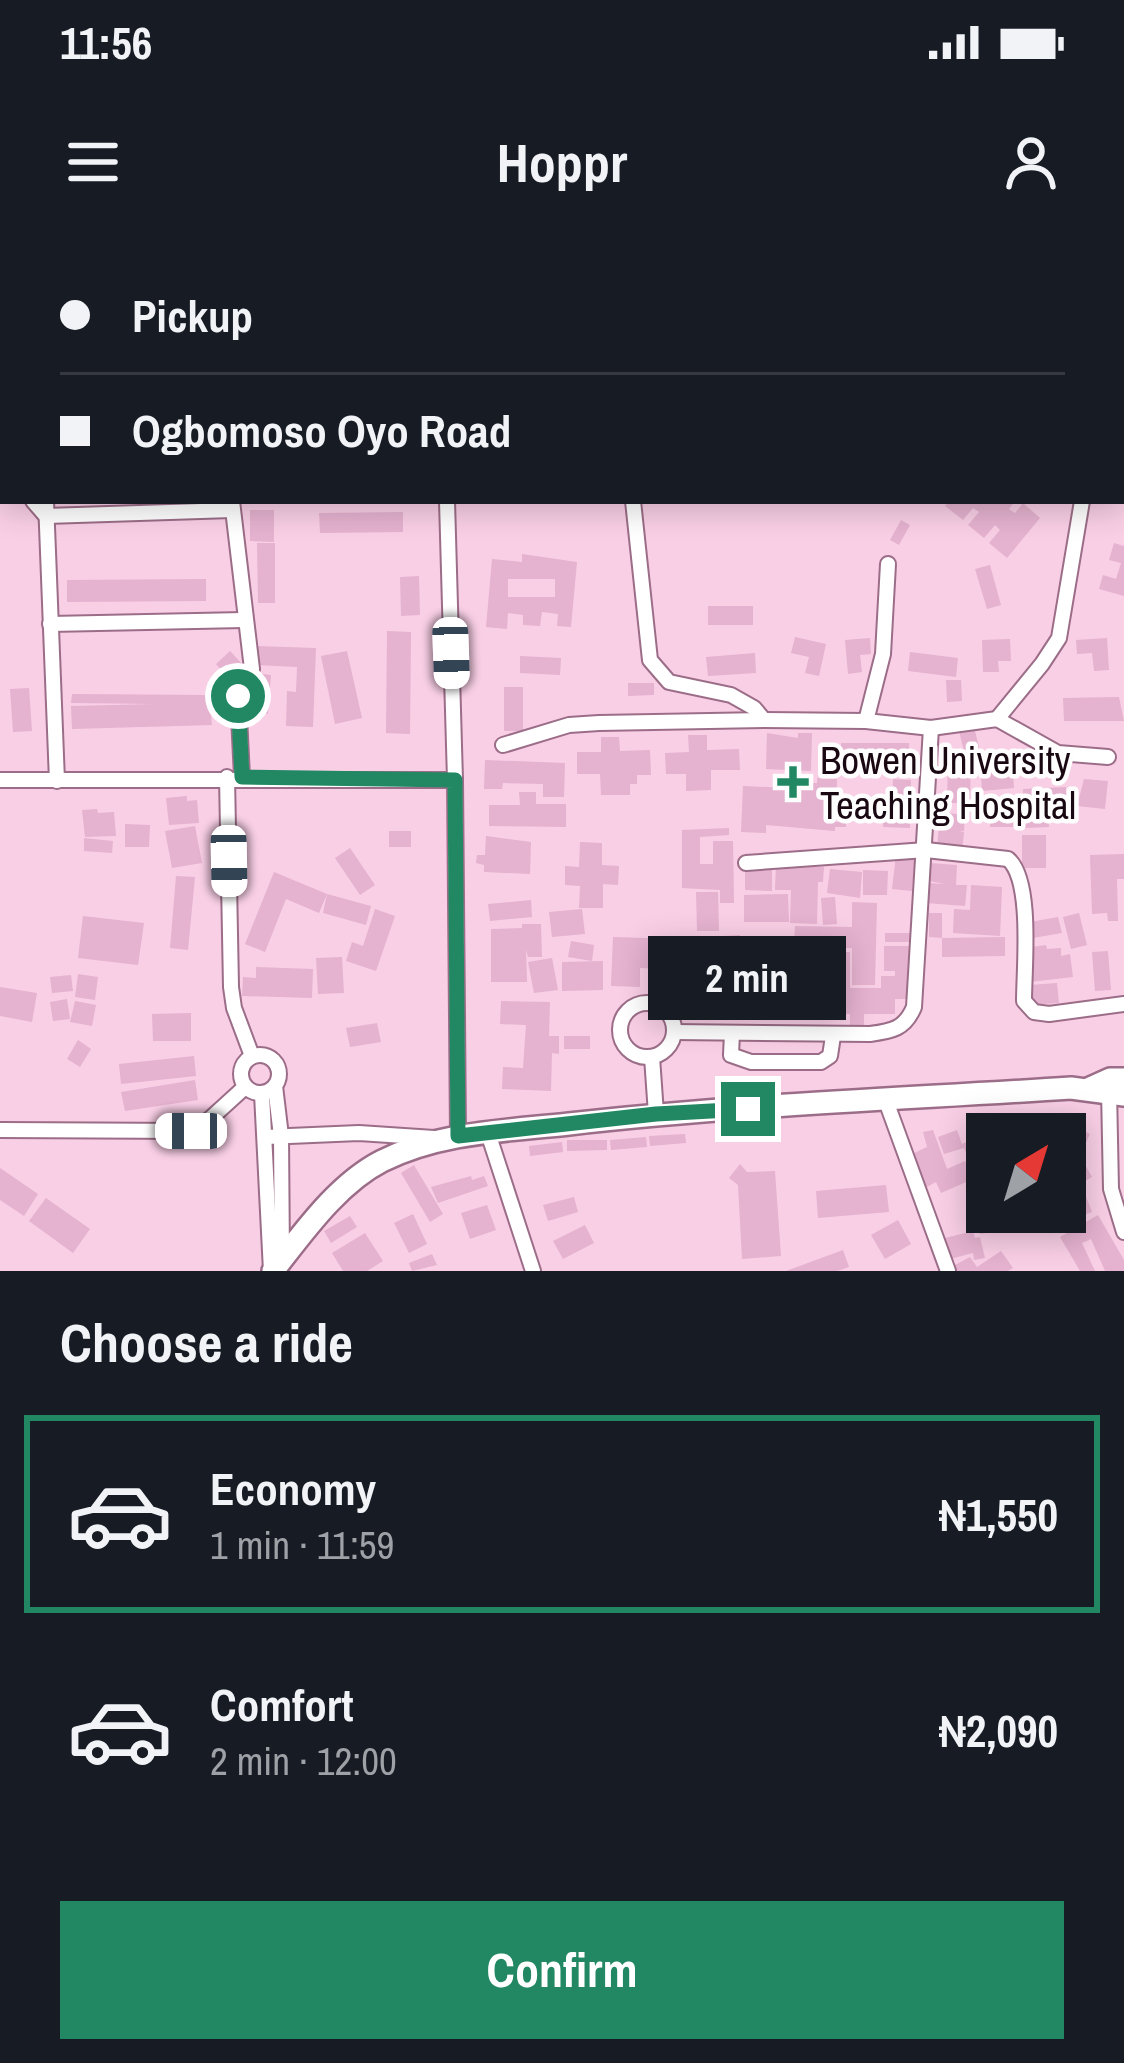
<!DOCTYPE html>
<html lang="en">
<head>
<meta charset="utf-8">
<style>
	body { margin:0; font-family:"Archivo Narrow",sans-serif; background:#20242c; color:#f1f3f6; height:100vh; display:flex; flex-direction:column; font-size:45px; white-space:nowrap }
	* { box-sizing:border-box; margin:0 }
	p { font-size:39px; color:#9ea1a6 }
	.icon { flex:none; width:66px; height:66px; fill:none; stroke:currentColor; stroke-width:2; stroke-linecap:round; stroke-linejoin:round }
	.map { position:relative; height:1031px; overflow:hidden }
	.details { display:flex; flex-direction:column; background:#171b24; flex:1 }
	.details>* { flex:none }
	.guide { position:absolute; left:0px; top:0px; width:1125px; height:264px; box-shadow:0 6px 30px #0003; display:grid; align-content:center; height:264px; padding:0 60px; background:#171b24 }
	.needle { width:78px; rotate:38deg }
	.buttons { position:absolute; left:966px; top:873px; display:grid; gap:24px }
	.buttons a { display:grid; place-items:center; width:120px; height:120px; border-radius:0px; background:#171b24; box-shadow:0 6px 30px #0003; font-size:60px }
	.end { position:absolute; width:54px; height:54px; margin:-27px; border:15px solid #228863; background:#fff; box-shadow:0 0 0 6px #fff }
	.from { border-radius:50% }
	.bubble { position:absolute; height:84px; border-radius:0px; background:#171b24; box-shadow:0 6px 30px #0003; font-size:39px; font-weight:700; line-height:84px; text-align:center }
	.car { position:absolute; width:36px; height:72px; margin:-36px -18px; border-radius:15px; box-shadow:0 0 9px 3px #0007; background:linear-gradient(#fff 24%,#345 0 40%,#fff 0 76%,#345 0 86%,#fff 0) }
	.guide b { display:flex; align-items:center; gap:42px; height:114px; font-size:45px }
	.guide b+b { border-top:3px solid #363941 }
	.guide i { width:30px; height:30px; background:#f1f3f6 }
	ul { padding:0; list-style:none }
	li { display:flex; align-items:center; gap:36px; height:198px; margin:0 24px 18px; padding:0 36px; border:6px solid transparent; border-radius:0px }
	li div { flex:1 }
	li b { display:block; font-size:45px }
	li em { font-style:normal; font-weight:700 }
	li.selected { border-color:#228863 }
	li>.icon { width:108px; height:108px; stroke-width:1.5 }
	h2 { padding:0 60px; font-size:54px; line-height:144px }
	.button { display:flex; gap:24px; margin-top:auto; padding:24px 60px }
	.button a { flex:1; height:138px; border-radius:0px; background:#228863; color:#fff; font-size:48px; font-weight:700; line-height:138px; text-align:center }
	.status { display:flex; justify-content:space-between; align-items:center; height:84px; padding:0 60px; background:#171b24; direction:ltr }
	.status svg { height:33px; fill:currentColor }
	header { display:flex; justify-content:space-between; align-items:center; height:156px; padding:0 60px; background:#171b24; font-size:54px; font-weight:700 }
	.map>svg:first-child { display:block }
	.building { fill:#e5b2cf; fill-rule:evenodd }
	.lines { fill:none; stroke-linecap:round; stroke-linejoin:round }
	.minor-casing { stroke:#9c6d88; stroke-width:18 }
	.highway-casing { stroke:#9c6d88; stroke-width:26 }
	.minor { stroke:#fff; stroke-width:14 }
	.highway { stroke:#fff; stroke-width:21 }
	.route { stroke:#228863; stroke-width:15 }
	.poi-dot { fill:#228863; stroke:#fefefe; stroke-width:4.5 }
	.labels { text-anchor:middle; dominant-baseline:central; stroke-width:9; stroke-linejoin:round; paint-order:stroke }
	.poi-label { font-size:39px; fill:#190812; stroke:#fefefe; text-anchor:start }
</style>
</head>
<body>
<div class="status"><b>11:56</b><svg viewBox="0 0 49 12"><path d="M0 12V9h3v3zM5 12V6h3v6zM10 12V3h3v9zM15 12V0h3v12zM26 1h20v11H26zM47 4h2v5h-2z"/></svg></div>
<header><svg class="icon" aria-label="menu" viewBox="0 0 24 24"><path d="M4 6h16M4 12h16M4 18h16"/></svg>Hoppr<svg class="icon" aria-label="person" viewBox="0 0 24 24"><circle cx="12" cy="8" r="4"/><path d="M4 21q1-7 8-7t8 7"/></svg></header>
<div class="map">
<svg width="1124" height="1031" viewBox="0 0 1124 1031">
	<rect width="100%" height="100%" fill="#f9cfe6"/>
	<g class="building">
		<polygon points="949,261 1015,261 1009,269 1015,273 1023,263 1040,278 1007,318 989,303 1000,290 995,285 984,298 968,285 979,272 973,268 963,280 945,266"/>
		<polygon points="250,270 274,270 274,302 250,301"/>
		<polygon points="403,272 403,292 320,293 319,273"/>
		<polygon points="901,280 910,285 899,305 890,300"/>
		<polygon points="257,303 275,303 275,363 258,363"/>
		<polygon points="1114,303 1124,306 1124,356 1099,349 1103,335 1116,339 1121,323 1109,320"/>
		<path d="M522 314 577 322 571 387 557 386 558 374 542 372 540 386 523 385V375L508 373 507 389 486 387 492 319 522 322ZM508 339H555V357H508Z"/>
		<polygon points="990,325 1001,365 987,369 975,329"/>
		<polygon points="419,336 420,375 401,376 400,337"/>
		<polygon points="206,339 206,361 67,362 67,340"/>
		<rect x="708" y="366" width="45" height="19"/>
		<polygon points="387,391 411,392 410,494 386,493"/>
		<polygon points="795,397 826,404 819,436 805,433 809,417 791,413"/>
		<polygon points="870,398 871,414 860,415 862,432 848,434 845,400"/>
		<polygon points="1107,398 1109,430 1094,431 1092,413 1077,414 1076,400"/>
		<polygon points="1010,399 1011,421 998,421 999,432 983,432 982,400"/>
		<polygon points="256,406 316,408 313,487 286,486 287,451 296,452 297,427 255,425"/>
		<polygon points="230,411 246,428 231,441 216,424"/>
		<polygon points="347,411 362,478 335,484 321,416"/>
		<polygon points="910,412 958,418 956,437 908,431"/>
		<polygon points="755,413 756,433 708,436 706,417"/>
		<polygon points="520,416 561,418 560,435 520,433"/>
		<polygon points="256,433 271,435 268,474 253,472"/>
		<polygon points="946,440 961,440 962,461 947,462"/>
		<polygon points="628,443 654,443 654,455 628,456"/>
		<rect x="504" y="447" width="19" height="44"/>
		<polygon points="29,448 32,491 13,492 10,449"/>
		<polygon points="72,454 209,455 212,485 72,489 71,466 155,464 71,463"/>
		<polygon points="1119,457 1124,481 1064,481 1063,458"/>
		<polygon points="974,487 980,511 965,515 959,491"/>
		<polygon points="767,493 798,498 798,493 812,493 811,531 766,529"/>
		<polygon points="688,495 707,495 707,510 739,509 740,530 711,530 711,550 686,551 686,534 666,534 665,513 689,512"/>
		<polygon points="601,497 619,497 620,511 650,510 651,535 637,535 637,544 630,544 630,555 601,555 600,534 577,534 577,512 601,512"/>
		<polygon points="841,503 909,503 910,525 841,525"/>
		<polygon points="948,518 971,518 970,563 947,563"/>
		<polygon points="1012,519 1014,548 982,551 980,521"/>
		<polygon points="485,520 565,523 564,557 543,557 543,544 503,543 502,549 484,549"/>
		<polygon points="817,538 837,539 836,572 846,571 846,576 836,577 835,582 846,582 846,587 835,587 835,591 766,585 766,593 741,592 743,546 790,548 790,542 817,543"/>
		<polygon points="893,539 911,540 910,588 883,587 884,565 892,566"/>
		<polygon points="1084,539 1108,541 1105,569 1077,566"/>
		<polygon points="1066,547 1067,580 1056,581 1056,573 1048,573 1049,587 1024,588 1023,549"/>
		<polygon points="519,552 536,552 536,564 566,564 566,587 489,586 489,565 520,565"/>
		<polygon points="187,556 187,561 197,560 199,583 169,585 166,558"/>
		<polygon points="1002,562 1021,562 1021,587 990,587 990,571 1003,570"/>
		<polygon points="97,569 98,573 114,572 116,596 85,597 82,570"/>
		<polygon points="940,572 965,575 964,591 959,591 964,592 962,612 937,609"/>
		<polygon points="125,584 150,585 149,607 125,607"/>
		<polygon points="195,586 202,623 172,628 165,591"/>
		<polygon points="729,588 729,595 700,597 700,624 713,624 713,601 733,601 734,663 720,663 720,650 682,648 682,590"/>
		<rect x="389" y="591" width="22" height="16"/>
		<rect x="1022" y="595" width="24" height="33"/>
		<polygon points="486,596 531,602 530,634 484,632 484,625 476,623 477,615 485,615"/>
		<polygon points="84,598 113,601 112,613 84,611"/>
		<polygon points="580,602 602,603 602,625 619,626 618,645 603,644 603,668 579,668 580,646 565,645 565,626 579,627"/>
		<polygon points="350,608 375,645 360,655 335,618"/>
		<polygon points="1124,614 1124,639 1117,639 1118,681 1108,681 1107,673 1092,674 1090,615"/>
		<polygon points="896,615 915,617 912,651 892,649"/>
		<polygon points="930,623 957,625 956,645 967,645 965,666 926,663 927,643 945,644 929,641"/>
		<polygon points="776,625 824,627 823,642 818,642 817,684 790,683 791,650 775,650"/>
		<polygon points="745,628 772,629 772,651 745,650"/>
		<polygon points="830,629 862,632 860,658 827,653"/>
		<polygon points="863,630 888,631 887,655 863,655"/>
		<polygon points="274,632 327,654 319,673 286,659 265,712 245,704"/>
		<polygon points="176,636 195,637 188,710 170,708"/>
		<polygon points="971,645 1002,647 1000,696 953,693 954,669 970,670"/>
		<polygon points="696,652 718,652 719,691 697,691"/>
		<polygon points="327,654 371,666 366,685 323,673"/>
		<polygon points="788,654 789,682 744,682 744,655"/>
		<polygon points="835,657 837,684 823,685 821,658"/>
		<polygon points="531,660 532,677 490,681 488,664"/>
		<polygon points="852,662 877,663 875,745 852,745 852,708 794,707 795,686 852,687"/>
		<polygon points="375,669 395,676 376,731 346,721 352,702 363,706"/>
		<polygon points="582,669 585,694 552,697 549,672"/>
		<polygon points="929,673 942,673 942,698 929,697"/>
		<polygon points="1079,673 1087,705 1071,709 1063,677"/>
		<polygon points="83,676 144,683 138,725 78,718"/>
		<polygon points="1058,677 1062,693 1033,698 1030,682"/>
		<polygon points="522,684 541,684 542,717 528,717 526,710 527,742 491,742 491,689 522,688"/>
		<rect x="885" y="693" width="26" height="9"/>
		<polygon points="740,695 745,770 714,771 710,709 709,731 640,728 640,747 611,746 613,697 710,700 710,705 725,704 724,696"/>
		<polygon points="1005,697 1005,716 942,717 942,698"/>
		<polygon points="571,701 594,705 592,721 568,717"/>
		<polygon points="1046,705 1047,709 1061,708 1061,716 1070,714 1073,737 1030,742 1025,708"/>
		<polygon points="884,706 913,706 913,759 895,759 895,774 864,774 864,785 850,785 850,774 813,774 813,712 850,712 850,748 881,748 881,736 895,736 895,731 884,731"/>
		<polygon points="1108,711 1111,750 1095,751 1092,712"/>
		<polygon points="342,717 344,753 318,754 316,718"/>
		<polygon points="552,718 558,750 534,753 528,722"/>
		<polygon points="603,721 603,750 562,751 562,722"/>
		<polygon points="256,727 313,729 312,758 242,756 243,737 256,738"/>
		<polygon points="78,734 98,737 95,760 75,757"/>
		<polygon points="71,735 73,751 52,753 50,737"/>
		<polygon points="751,743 810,749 808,773 749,768"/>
		<polygon points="1057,743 1059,763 1031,765 1030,745"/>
		<polygon points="0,747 37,753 32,782 0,776"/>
		<polygon points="67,759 70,779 53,781 50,762"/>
		<polygon points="75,761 96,765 92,786 70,782"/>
		<polygon points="501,761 550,762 549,796 559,796 559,814 552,813 551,851 502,849 503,827 523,828 526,785 500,784"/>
		<polygon points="191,773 191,801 153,801 152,774"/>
		<polygon points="377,783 381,802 350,807 346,788"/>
		<rect x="564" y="796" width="26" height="13"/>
		<polygon points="78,800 91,809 80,827 67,819"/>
		<polygon points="194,816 196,836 121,844 119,824"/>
		<polygon points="195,840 198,860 125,871 121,852"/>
		<polygon points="1077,887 1090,894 1083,909 1069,901"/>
		<polygon points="933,890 947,929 965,921 973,939 941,953 936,942 925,948 910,915 927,907 923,892"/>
		<polygon points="957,890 962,904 986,893 987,936 979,940 964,908 944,914 938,897"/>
		<polygon points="685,894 686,903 650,906 649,896"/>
		<polygon points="646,897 647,907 611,910 610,900"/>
		<polygon points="567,900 607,900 607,910 567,911"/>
		<polygon points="562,902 563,912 530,916 529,906"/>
		<polygon points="1078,912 1092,937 1065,952 1065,920"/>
		<polygon points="740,924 747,932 775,931 781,1016 742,1019 738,945 729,938"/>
		<polygon points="414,925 443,974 430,982 401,933"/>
		<polygon points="0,928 38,954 24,976 0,960"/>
		<polygon points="471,936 472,940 484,936 488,946 438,963 431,947"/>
		<polygon points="886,945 889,972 818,978 816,951"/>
		<polygon points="1085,954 1092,972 1067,981 1065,961"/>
		<polygon points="574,957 578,972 548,981 543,965"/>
		<polygon points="46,958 90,989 73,1013 29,981"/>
		<polygon points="487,965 496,990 470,999 461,973"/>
		<polygon points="987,965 994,992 980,994 976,967"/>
		<polygon points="1005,972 1037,972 1039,985 1007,989"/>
		<polygon points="413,974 427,1004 409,1013 394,983"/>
		<polygon points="1098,975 1124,1020 1124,1031 1105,1031 1091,999 1082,1003 1095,1031 1080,1031 1060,997"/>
		<polygon points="350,976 357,987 331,1003 324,991"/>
		<polygon points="898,980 911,1004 885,1019 871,995"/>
		<polygon points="585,985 594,1003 563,1019 553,1001"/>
		<polygon points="973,991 975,998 980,997 985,1018 974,1020 973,1013 950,1019 945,998"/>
		<polygon points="365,993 383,1021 367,1031 343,1031 332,1013"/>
		<polygon points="843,1010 849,1027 837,1031 786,1031"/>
		<polygon points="1001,1011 1013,1028 1008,1031 956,1031 953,1026 970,1017 977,1027"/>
		<polygon points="432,1014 437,1025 412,1031 409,1023"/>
	</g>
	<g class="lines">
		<defs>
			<g id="minor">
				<polyline points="13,0 16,3"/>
				<polyline points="139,0 143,0"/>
				<polyline points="441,0 441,3"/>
				<polyline points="464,0 465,3"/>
				<polyline points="269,3 269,0"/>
				<polyline points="754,3 755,0"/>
				<polyline points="1122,76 1124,71"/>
				<polyline points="0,87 3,87"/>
				<polyline points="0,224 3,227"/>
				<polyline points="33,261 46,276 232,270"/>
				<polyline points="46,261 57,541"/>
				<polyline points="232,261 252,429 238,456 242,537"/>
				<polyline points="447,261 455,540 458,895"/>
				<polyline points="633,261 650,420 669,442 731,455 754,468 764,480"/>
				<polyline points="50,384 244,380"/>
				<polyline points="997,479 1042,424 1059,398 1082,261"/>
				<polyline points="866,481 883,414 888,324"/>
				<polyline points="503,505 569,485 599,483 764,480 866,481 931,488 997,479 1058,513 1108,517"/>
				<polyline points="227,537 231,747 234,768 252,816"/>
				<polyline points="0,540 455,540"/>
				<path d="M746 623 926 610 1008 619C1033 640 1024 728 1024 761L1034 772 1049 774 1124 764"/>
				<circle cx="647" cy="790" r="27"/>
				<path d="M674 792 870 794C892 791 905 789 914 767L931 488"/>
				<polyline points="732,793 731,815 751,822 821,822 830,816 833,796"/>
				<circle cx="260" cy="834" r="19"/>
				<polyline points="652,817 656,874"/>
				<polyline points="275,846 281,896 282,1019"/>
				<polyline points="1109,850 1111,949 1124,992"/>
				<polyline points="262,854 271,1031"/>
				<polyline points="886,861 948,1031"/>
				<polyline points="0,890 191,891 200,888 245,847"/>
				<polyline points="488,893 533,1031"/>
				<polyline points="266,897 359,893 434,898"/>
			</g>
			<g id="highway">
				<polyline points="1090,848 1110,839 1124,839"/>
				<path d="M273 1031C303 993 337 944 382 921 440 892 505 891 569 884 735 865 903 859 1071 848L1124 855"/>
			</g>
		</defs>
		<use href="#minor" class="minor-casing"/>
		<use href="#highway" class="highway-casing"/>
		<use href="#minor" class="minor"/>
		<use href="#highway" class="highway"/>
	</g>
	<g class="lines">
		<polyline class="route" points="238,456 242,537 455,540 458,896 656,874 748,869"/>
	</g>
	<path class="poi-dot" d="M787 524h12v12h12v12h-12v12h-12v-12h-12v-12h12z"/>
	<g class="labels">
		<g class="poi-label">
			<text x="820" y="520">Bowen University<tspan x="820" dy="45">Teaching Hospital</tspan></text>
		</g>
	</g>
</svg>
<div class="buttons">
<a><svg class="needle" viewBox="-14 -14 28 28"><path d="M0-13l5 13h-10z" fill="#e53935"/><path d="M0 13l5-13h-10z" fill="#9ea1a6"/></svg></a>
</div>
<i class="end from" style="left:238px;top:456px"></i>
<i class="end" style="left:748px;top:869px"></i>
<div class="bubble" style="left:648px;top:696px;width:198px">2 min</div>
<i class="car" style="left:451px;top:413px;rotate:178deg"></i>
<i class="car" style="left:229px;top:621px;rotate:179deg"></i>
<i class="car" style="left:191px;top:891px;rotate:270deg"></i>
<div class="guide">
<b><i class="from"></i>Pickup</b>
<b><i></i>Ogbomoso Oyo Road</b>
</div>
</div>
<section class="details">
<h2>Choose a ride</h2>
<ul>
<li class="selected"><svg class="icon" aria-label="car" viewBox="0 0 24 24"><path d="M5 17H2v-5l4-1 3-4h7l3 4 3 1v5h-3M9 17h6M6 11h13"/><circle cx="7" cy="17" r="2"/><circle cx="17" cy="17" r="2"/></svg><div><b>Economy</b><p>1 min · 11:59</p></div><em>₦1,550</em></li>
<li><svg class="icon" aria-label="car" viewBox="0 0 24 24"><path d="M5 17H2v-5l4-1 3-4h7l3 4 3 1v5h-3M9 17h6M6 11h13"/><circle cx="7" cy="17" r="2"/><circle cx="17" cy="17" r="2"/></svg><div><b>Comfort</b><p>2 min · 12:00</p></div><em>₦2,090</em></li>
</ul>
<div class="button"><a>Confirm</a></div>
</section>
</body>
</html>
